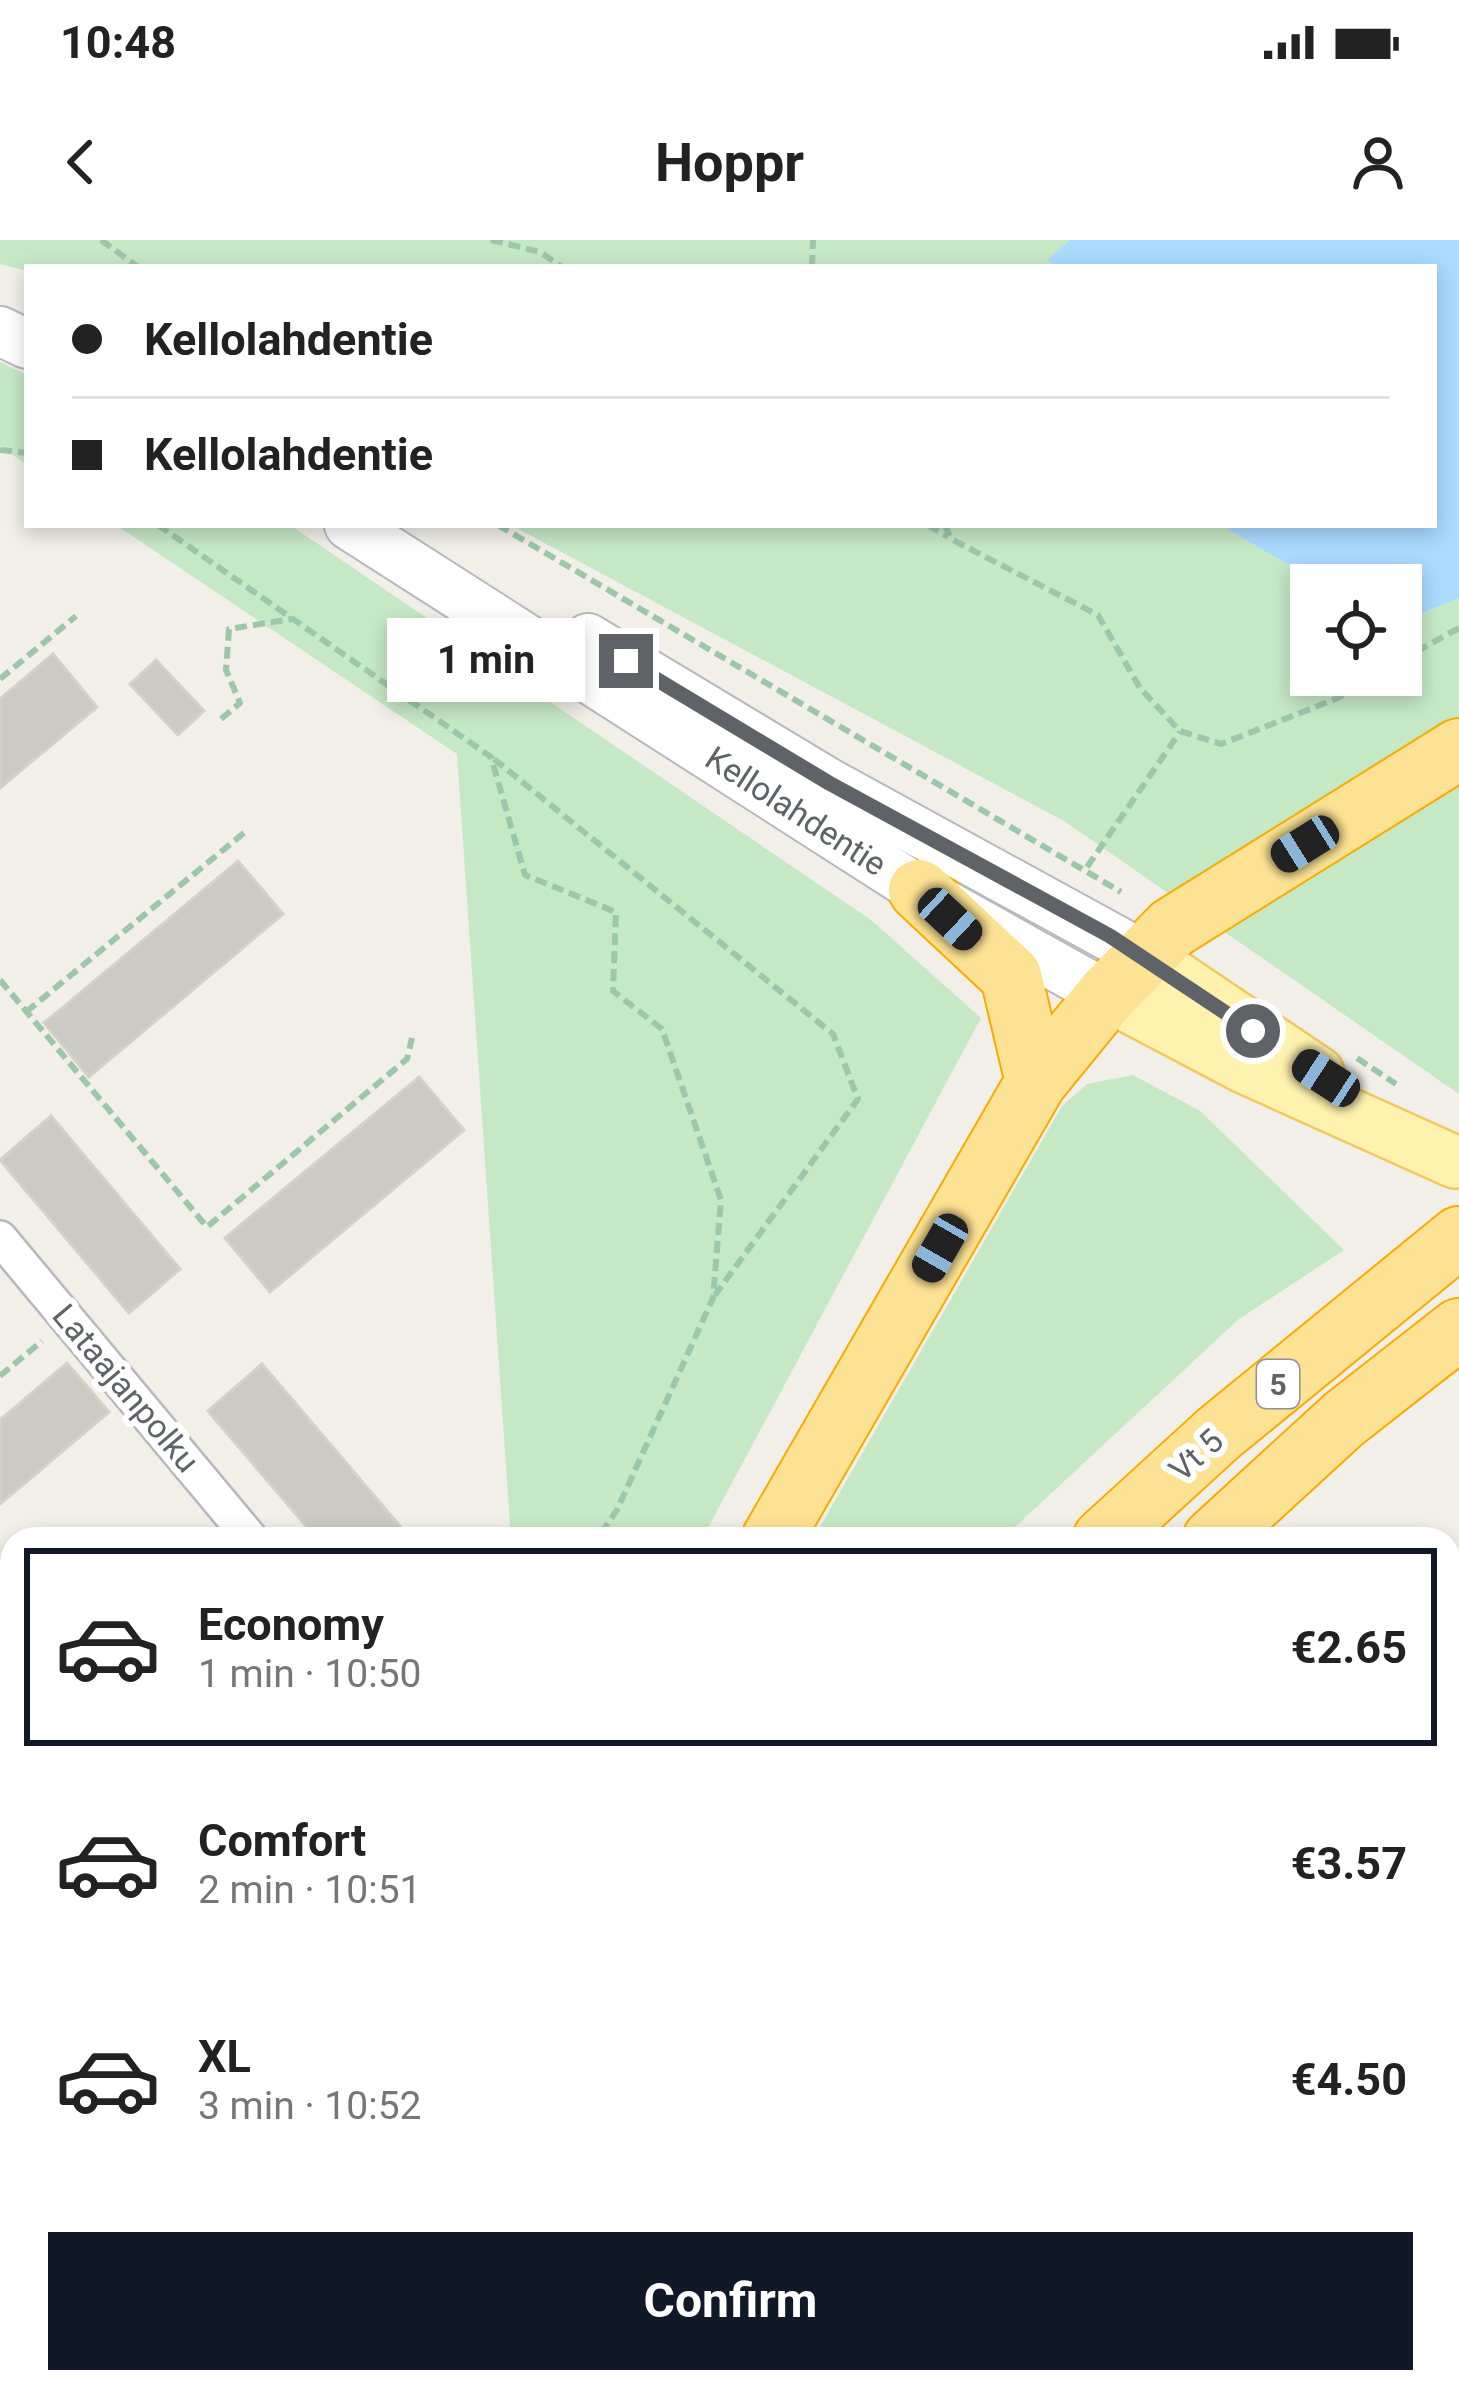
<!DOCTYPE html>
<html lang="en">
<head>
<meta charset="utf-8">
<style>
	body { margin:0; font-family:Roboto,sans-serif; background:#f6f6f6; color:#222; height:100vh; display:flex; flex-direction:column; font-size:45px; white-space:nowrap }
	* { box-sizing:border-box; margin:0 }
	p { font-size:39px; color:#767676 }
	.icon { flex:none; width:66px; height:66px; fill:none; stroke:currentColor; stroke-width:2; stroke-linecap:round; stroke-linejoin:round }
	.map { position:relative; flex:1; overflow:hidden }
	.sheet { position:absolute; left:0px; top:1287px; width:1461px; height:867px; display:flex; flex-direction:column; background:#fff; border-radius:36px 36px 0 0; box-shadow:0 6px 18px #0003 }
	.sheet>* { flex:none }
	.banner { position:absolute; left:24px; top:24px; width:1413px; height:264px; border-radius:0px; box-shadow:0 6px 18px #0003; display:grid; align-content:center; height:264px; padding:0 48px; background:#fff }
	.controls { position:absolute; left:1290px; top:324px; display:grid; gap:24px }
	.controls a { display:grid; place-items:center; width:132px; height:132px; border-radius:0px; background:#fff; box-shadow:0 6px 18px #0003; font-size:60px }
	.end { position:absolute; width:54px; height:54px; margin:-27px; border:15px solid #5f6368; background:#fff; box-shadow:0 0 0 6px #fff }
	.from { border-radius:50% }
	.bubble { position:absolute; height:84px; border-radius:0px; background:#fff; box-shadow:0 6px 18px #0003; font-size:39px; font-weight:700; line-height:84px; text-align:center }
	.car { position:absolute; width:36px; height:72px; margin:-36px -18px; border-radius:15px; box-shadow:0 0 9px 3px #0007; background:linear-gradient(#222 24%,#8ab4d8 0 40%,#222 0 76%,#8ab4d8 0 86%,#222 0) }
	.banner b { display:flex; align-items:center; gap:42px; height:114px; font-size:45px }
	.banner b+b { border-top:3px solid #e0e0e0 }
	.banner i { width:30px; height:30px; background:#222 }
	ul { padding:21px 0 0; list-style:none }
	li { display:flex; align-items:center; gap:36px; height:198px; margin:0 24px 18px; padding:0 24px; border:6px solid transparent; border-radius:0px }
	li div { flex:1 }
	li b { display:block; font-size:45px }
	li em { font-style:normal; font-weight:700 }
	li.active { border-color:#111827 }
	li>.icon { width:108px; height:108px; stroke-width:1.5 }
	.cta { display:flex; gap:24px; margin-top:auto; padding:24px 48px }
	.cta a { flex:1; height:138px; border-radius:0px; background:#111827; color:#fff; font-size:48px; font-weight:700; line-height:138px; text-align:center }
	.status { display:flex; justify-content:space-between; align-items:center; height:84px; padding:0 60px; background:#fff; direction:ltr }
	.status svg { height:33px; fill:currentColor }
	header { display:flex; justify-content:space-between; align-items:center; height:156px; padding:0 48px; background:#fff; font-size:54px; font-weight:700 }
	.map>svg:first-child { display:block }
	.green { fill:#c5e8c5 }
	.water { fill:#aadaff }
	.building { fill:#cccac5; stroke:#d6d1c6; stroke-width:3 }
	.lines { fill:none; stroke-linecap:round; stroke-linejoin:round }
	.street-casing { stroke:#b5b8bc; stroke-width:38 }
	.secondary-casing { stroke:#b6babf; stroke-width:52 }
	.primary-casing { stroke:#f2c960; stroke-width:56 }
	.highway-casing { stroke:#f9ab00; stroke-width:64 }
	.path { stroke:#9cc7a9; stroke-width:6; stroke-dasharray:12 6; stroke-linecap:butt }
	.street { stroke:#fff; stroke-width:33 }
	.secondary { stroke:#fff; stroke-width:48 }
	.primary { stroke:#fff2af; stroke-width:51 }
	.highway { stroke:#fde293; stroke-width:60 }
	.route { stroke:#5f6368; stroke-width:15 }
	.labels { text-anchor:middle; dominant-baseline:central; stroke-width:12; stroke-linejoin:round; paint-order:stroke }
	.shield { fill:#fff; stroke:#8f9295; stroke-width:3 }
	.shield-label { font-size:30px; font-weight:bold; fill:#5f6368 }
	.street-label { font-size:33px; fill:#5f6368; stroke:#fff }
</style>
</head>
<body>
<div class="status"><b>10:48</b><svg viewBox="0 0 49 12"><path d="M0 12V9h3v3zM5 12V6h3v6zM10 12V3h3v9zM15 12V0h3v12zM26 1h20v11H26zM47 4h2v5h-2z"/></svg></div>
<header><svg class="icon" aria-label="back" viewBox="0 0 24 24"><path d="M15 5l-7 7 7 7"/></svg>Hoppr<svg class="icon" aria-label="person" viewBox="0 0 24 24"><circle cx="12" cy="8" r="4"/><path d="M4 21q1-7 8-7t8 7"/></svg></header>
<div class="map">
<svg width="1459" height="2153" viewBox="0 0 1459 2153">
	<rect width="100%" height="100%" fill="#f1efe8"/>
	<g class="green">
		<polygon points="0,0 1070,0 1049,19 1056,27 27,31 0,24"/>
		<polygon points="0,122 27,135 27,225 0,206"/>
		<polygon points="116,285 290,285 871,680 981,778 702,1299 511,1299 457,514"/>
		<polygon points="511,285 1220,285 1323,345 1311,345 1311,435 1401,435 1401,382 1459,358 1459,854 1064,581"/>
		<polygon points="1133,835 1200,871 1344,1010 1239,1079 1002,1299 813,1299 1062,866 1087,844"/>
		<polygon points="0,1637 12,1651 12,2142 250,2142 244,2153 0,2153"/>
		<polygon points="1449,1968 1459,1978 1459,2153 676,2153 687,2142 1449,2142"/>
	</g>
	<polygon class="water" points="1070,0 1459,0 1459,358 1401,382 1401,345 1323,345 1220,285 1434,285 1434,27 1056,27 1048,19"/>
	<g class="building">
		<polygon points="53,414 97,467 0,548 0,459"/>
		<polygon points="156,420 204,471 178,495 130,444"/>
		<polygon points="238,621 283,674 89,837 44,783"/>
		<polygon points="419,837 464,890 270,1052 225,998"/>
		<polygon points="51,876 180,1029 129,1073 0,920"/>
		<polygon points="67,1123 109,1172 0,1264 0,1180"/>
		<polygon points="262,1124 411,1299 317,1299 208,1171"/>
		<polygon points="0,1481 12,1496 12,1594 0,1580"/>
		<polygon points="1449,1616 1459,1627 1459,1949 1449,1958"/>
	</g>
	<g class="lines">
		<defs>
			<polyline id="street" points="0,998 251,1299"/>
			<g id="secondary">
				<polyline points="0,91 27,104"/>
				<polyline points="349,285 919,650 1107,755"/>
				<polyline points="588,398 829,543 1143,715"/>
			</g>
			<g id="primary">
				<polyline points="1143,715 1318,833"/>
				<polyline points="1107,755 1244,827 1455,922"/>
			</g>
			<g id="highway">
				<polyline points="919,650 1011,736 1036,842"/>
				<polyline points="772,1299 1036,842 1107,755 1172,688 1459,509"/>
				<polyline points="1103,1299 1219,1193 1459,997"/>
				<polyline points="1213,1299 1344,1179 1459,1089"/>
				<polyline points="1449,1476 1459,1467"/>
				<polyline points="285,2153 291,2142"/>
				<polyline points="395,2153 402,2142"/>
				<polyline points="480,2153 488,2142"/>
				<polyline points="626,2153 636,2142"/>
			</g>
		</defs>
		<use href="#street" class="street-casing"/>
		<use href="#secondary" class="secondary-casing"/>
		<use href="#primary" class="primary-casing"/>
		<use href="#highway" class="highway-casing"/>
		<g class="path">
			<polyline points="101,0 138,27"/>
			<polyline points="491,0 540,12 562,27"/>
			<polyline points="812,27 813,0"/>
			<polyline points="0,210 27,213"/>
			<polyline points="158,285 491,517 525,635 616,672 613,751 662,789 721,960 713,1058 617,1270 597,1299"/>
			<polyline points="498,285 1121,652"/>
			<polyline points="928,285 948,297"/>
			<polyline points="945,285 951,299 1098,375 1140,448 1180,491 1221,504 1338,458 1376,435"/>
			<polyline points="1401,420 1459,388"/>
			<polyline points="0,439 76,376"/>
			<polyline points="221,479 240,463 226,430 229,389 292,379"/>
			<polyline points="494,519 833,794 858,859 715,1055"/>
			<polyline points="1087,627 1180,492"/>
			<polyline points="0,740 207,987 407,819 412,798"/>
			<polyline points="26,772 245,592"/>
			<polyline points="1357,818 1396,844"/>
			<polyline points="0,1136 42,1101"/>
			<polyline points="0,1622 12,1641"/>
			<polyline points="0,1685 12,1681"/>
			<polyline points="0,1896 12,1881"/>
			<polyline points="1444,2142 1455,2153"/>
			<polyline points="93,2153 101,2142"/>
		</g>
		<use href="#street" class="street"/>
		<use href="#secondary" class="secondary"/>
		<use href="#primary" class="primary"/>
		<use href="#highway" class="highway"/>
	</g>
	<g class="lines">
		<polyline class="route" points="626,421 829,543 1110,696 1253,791"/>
	</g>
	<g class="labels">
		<rect class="shield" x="1257" y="1120" width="42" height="48" rx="9"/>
		<g class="shield-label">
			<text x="1278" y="1144">5</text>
		</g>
		<g class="street-label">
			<text transform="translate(796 571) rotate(33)">Kellolahdentie</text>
			<text transform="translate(126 1148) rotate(50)">Lataajanpolku</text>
			<text transform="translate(1196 1215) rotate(-42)">Vt 5</text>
		</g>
	</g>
</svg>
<div class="controls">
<a><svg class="icon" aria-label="locate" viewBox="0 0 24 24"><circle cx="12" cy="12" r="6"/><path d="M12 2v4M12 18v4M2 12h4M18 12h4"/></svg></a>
</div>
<i class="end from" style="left:1253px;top:791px"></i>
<i class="end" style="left:626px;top:421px"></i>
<div class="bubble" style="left:387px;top:378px;width:198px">1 min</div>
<i class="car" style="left:1305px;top:604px;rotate:238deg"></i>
<i class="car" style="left:950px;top:679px;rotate:133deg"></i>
<i class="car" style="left:1326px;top:838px;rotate:303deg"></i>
<i class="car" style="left:940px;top:1008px;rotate:210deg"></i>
<div class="banner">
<b><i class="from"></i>Kellolahdentie</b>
<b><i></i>Kellolahdentie</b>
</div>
<section class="sheet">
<ul>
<li class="active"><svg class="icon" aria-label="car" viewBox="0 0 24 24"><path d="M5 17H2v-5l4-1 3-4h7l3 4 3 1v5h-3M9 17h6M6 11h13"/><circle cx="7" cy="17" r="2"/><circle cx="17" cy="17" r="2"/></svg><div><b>Economy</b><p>1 min · 10:50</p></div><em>€2.65</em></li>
<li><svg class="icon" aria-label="car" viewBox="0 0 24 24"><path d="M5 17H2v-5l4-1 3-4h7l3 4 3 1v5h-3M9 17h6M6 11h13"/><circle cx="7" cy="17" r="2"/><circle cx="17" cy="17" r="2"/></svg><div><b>Comfort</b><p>2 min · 10:51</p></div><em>€3.57</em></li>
<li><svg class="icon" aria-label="car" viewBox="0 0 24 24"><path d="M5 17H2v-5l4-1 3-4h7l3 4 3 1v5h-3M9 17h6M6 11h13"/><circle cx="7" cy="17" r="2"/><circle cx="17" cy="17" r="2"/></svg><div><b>XL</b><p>3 min · 10:52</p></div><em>€4.50</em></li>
</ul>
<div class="cta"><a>Confirm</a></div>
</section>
</div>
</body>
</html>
